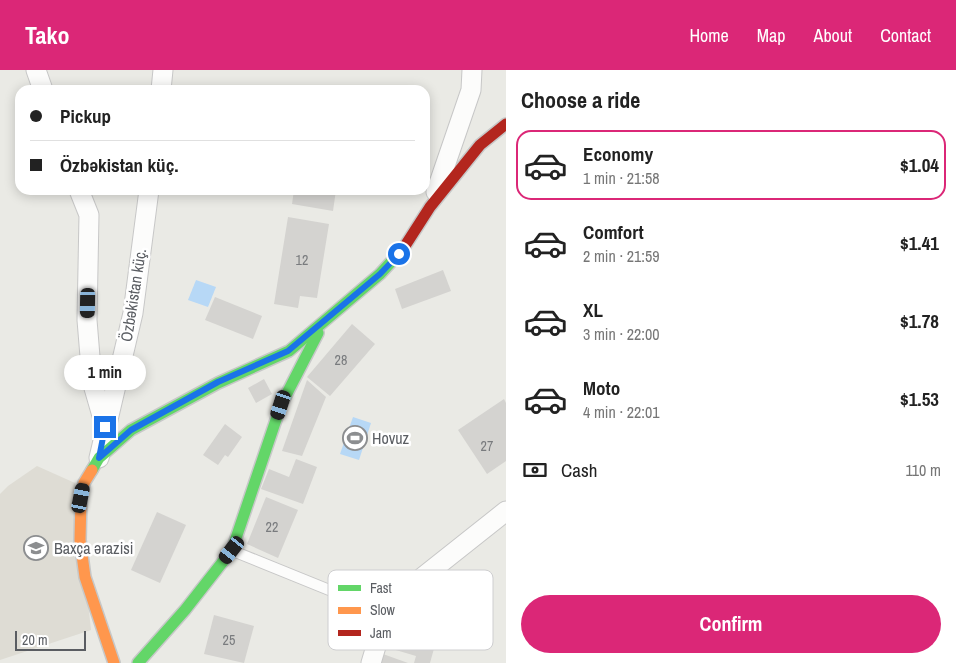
<!DOCTYPE html>
<html lang="en">
<head>
<meta charset="utf-8">
<style>
	body { margin:0; font-family:"Archivo Narrow",sans-serif; background:#f6f6f6; color:#222; height:100vh; display:flex; flex-direction:column; font-size:19px; white-space:nowrap }
	* { box-sizing:border-box; margin:0 }
	p { font-size:16px; color:#767676 }
	.icon { flex:none; width:28px; height:28px; fill:none; stroke:currentColor; stroke-width:2; stroke-linecap:round; stroke-linejoin:round }
	.map { position:relative; flex:1; overflow:hidden }
	.drawer { display:flex; flex-direction:column; background:#fff; width:450px }
	.drawer>* { flex:none }
	.hud { position:absolute; left:15px; top:15px; width:415px; height:110px; border-radius:15px; box-shadow:0 2px 12px #0003; display:grid; align-content:center; height:110px; padding:0 15px; background:#fff }
	.scale { position:absolute; left:15px; bottom:12px; width:71px; box-sizing:border-box; padding-left:5px; border:2px solid #5a5d62; border-top:0; font-size:14px; line-height:18px; white-space:nowrap; color:#5a5d62; -webkit-text-stroke:4px #fff; paint-order:stroke }
	.end { position:absolute; width:22px; height:22px; margin:-11px; border:6px solid #1a73e8; background:#fff; box-shadow:0 0 0 2px #fff }
	.from { border-radius:50% }
	.bubble { position:absolute; height:35px; border-radius:18px; background:#fff; box-shadow:0 2px 12px #0003; font-size:16px; font-weight:700; line-height:35px; text-align:center }
	.car { position:absolute; width:15px; height:30px; margin:-15px -8px; border-radius:6px; box-shadow:0 0 4px 1px #0007; background:linear-gradient(#222 24%,#8ab4d8 0 40%,#222 0 76%,#8ab4d8 0 86%,#222 0) }
	.hud b { display:flex; align-items:center; gap:18px; height:48px; font-size:19px }
	.hud b+b { border-top:1px solid #e0e0e0 }
	.hud i { width:12px; height:12px; background:#222 }
	ul { padding:0; list-style:none }
	li { display:flex; align-items:center; gap:15px; height:70px; margin:0 10px 8px; padding:0 5px; border:2px solid transparent; border-radius:15px }
	li div { flex:1 }
	li b { display:block; font-size:19px }
	li em { font-style:normal; font-weight:700 }
	li.active { border-color:#db2777 }
	li>.icon { width:45px; height:45px; stroke-width:1.5 }
	h2 { padding:0 15px; font-size:22px; line-height:60px }
	.pay { display:flex; align-items:center; gap:12px; height:55px; padding:0 15px; font-size:19px }
	.pay p { margin-inline-start:auto }
	.action { display:flex; gap:10px; margin-top:auto; padding:10px 15px }
	.action a { flex:1; height:58px; border-radius:30px; background:#db2777; color:#fff; font-size:20px; font-weight:700; line-height:58px; text-align:center }
	header { display:flex; align-items:center; gap:30px; box-sizing:border-box; height:70px; padding:0 25px; background:#db2777; color:#fff }
	header strong { font-size:24px }
	nav { display:flex; gap:28px; margin-inline-start:auto; font-size:18px }
	main { display:flex; flex:1; min-height:0 }
	.map>svg:first-child { display:block }
	.education { fill:#dedcd4 }
	.water { fill:#b7d8f6 }
	.building { fill:#d4d3d0 }
	.lines { fill:none; stroke-linecap:round; stroke-linejoin:round }
	.lane-casing { stroke:#c7c7c7; stroke-width:12 }
	.street-casing { stroke:#c7c7c7; stroke-width:21 }
	.fast-casing { stroke:#c7c8c8; stroke-width:14 }
	.slow-casing { stroke:#c7c8c8; stroke-width:14 }
	.jam-casing { stroke:#c7c8c8; stroke-width:14 }
	.lane { stroke:#fcfcfb; stroke-width:10 }
	.street { stroke:#fcfcfb; stroke-width:19 }
	.fast { stroke:#63d668; stroke-width:11 }
	.slow { stroke:#ff974d; stroke-width:11 }
	.jam { stroke:#b3261e; stroke-width:11 }
	.route { stroke:#1a73e8; stroke-width:6 }
	.labels { text-anchor:middle; dominant-baseline:central; stroke-width:5; stroke-linejoin:round; paint-order:stroke }
	.number-label { font-size:14px; fill:#797b7e }
	.street-label { font-size:16px; fill:#5a5d62; stroke:#fff }
	.poi-label { font-size:16px; fill:#5a5d62; stroke:#fff; text-anchor:start }
	.key { fill:#fff; stroke:#ceced0; stroke-width:1 }
	.key-label { font-size:14px; fill:#5a5d62 }
</style>
</head>
<body>
<header>
<strong>Tako</strong>
<nav><a>Home</a><a>Map</a><a>About</a><a>Contact</a></nav>
</header>
<main>
<div class="map">
<svg width="506" height="593" viewBox="0 0 506 593">
	<rect width="100%" height="100%" fill="#eaeae5"/>
	<polygon class="education" points="37,396 75,413 91,560 0,590 0,424 8,416"/>
	<g class="water">
		<polygon points="196,210 216,217 208,237 188,230"/>
		<polygon points="353,347 371,353 359,390 340,384"/>
	</g>
	<g class="building">
		<polygon points="294,120 336,120 333,141 292,134"/>
		<polygon points="288,147 329,154 317,228 300,226 298,238 274,234"/>
		<polygon points="443,200 451,221 402,239 395,219"/>
		<polygon points="215,227 262,246 253,269 205,250"/>
		<polygon points="352,254 375,274 330,326 307,307"/>
		<polygon points="264,309 272,324 256,333 248,318"/>
		<polygon points="307,310 326,327 302,386 282,381"/>
		<polygon points="504,329 506,333 506,391 487,404 458,360"/>
		<polygon points="225,354 242,367 228,387 225,385 218,395 203,385"/>
		<polygon points="296,389 317,397 303,434 261,419 269,399 289,407"/>
		<polygon points="266,427 298,440 278,488 247,474"/>
		<polygon points="157,442 186,455 160,513 131,500"/>
		<polygon points="214,545 254,556 244,593 204,584"/>
		<polygon points="397,552 438,564 430,593 414,593 416,586 389,578"/>
		<polygon points="383,584 408,593 380,593"/>
	</g>
	<g class="lines">
		<defs>
			<polyline id="lane" points="233,481 386,543"/>
			<g id="street">
				<polyline points="36,0 43,20"/>
				<polyline points="161,20 163,0"/>
				<polyline points="79,120 89,145 87,250 92,311 105,356"/>
				<polyline points="436,122 471,20 472,0"/>
				<polyline points="99,388 133,243 149,120"/>
				<polyline points="371,593 386,543 409,518 506,441"/>
			</g>
			<g id="fast">
				<polyline points="92,400 99,388 131,360 218,313 289,281 380,204 403,179"/>
				<polyline points="138,593 185,540 232,480 281,335 318,263"/>
			</g>
			<polyline id="slow" points="92,400 84,413 81,428 80,470 85,507 114,593"/>
			<polyline id="jam" points="403,179 430,137 480,75 506,54"/>
		</defs>
		<use href="#lane" class="lane-casing"/>
		<use href="#street" class="street-casing"/>
		<use href="#fast" class="fast-casing"/>
		<use href="#slow" class="slow-casing"/>
		<use href="#jam" class="jam-casing"/>
		<use href="#lane" class="lane"/>
		<use href="#street" class="street"/>
		<use href="#fast" class="fast"/>
		<use href="#slow" class="slow"/>
		<use href="#jam" class="jam"/>
	</g>
	<g class="lines">
		<polyline class="route" points="105,357 99,388 131,360 218,312 288,281 380,204 399,184"/>
	</g>
	<defs>
		<symbol id="stadium-ring" viewBox="-11 -11 22 22"><circle r="9.5" fill="#fff" stroke="#8c8e90" stroke-width="1.5"/><path d="M0-5a6.5 5 0 1 0 0 10a6.5 5 0 1 0 0-10ZM-3.5-1.8h7v3.6h-7Z" fill="#8c8e90"/></symbol>
		<symbol id="school-ring" viewBox="-11 -11 22 22"><circle r="9.5" fill="#fff" stroke="#8c8e90" stroke-width="1.5"/><path d="M0-5L7-2L0 1L-7-2ZM-4 1L0 2.5L4 1V4Q0 6-4 4Z" fill="#8c8e90"/></symbol>
	</defs>
	<g fill-rule="evenodd">
		<use href="#stadium-ring" x="341" y="354" width="28" height="28"/>
		<use href="#school-ring" x="22" y="464" width="28" height="28"/>
	</g>
	<g class="labels">
		<g class="number-label">
			<text x="302" y="190">12</text>
			<text x="341" y="290">28</text>
			<text x="487" y="376">27</text>
			<text x="272" y="457">22</text>
			<text x="229" y="570">25</text>
		</g>
		<g class="street-label">
			<text transform="translate(133 225) rotate(-81)">Özbəkistan küç.</text>
		</g>
		<g class="poi-label">
			<text x="372" y="368">Hovuz</text>
			<text x="54" y="478">Baxça ərazisi</text>
		</g>
	</g>
	<rect x="328" y="500" width="165" height="80" rx="8" class="key"/>
	<rect x="338" y="515" width="23" height="6" fill="#63d668"/>
	<rect x="338" y="537" width="23" height="7" fill="#ff974d"/>
	<rect x="338" y="560" width="23" height="6" fill="#b3261e"/>
	<g class="key-label">
		<text x="370" y="523">Fast</text>
		<text x="370" y="545">Slow</text>
		<text x="370" y="568">Jam</text>
	</g>
</svg>
<div class="scale">20 m</div>
<i class="end from" style="left:399px;top:184px"></i>
<i class="end" style="left:105px;top:357px"></i>
<div class="bubble" style="left:64px;top:285px;width:82px">1 min</div>
<i class="car" style="left:88px;top:233px;rotate:181deg"></i>
<i class="car" style="left:281px;top:335px;rotate:198deg"></i>
<i class="car" style="left:81px;top:428px;rotate:11deg"></i>
<i class="car" style="left:232px;top:480px;rotate:218deg"></i>
<div class="hud">
<b><i class="from"></i>Pickup</b>
<b><i></i>Özbəkistan küç.</b>
</div>
</div>
<section class="drawer">
<h2>Choose a ride</h2>
<ul>
<li class="active"><svg class="icon" aria-label="car" viewBox="0 0 24 24"><path d="M5 17H2v-5l4-1 3-4h7l3 4 3 1v5h-3M9 17h6M6 11h13"/><circle cx="7" cy="17" r="2"/><circle cx="17" cy="17" r="2"/></svg><div><b>Economy</b><p>1 min · 21:58</p></div><em>$1.04</em></li>
<li><svg class="icon" aria-label="car" viewBox="0 0 24 24"><path d="M5 17H2v-5l4-1 3-4h7l3 4 3 1v5h-3M9 17h6M6 11h13"/><circle cx="7" cy="17" r="2"/><circle cx="17" cy="17" r="2"/></svg><div><b>Comfort</b><p>2 min · 21:59</p></div><em>$1.41</em></li>
<li><svg class="icon" aria-label="car" viewBox="0 0 24 24"><path d="M5 17H2v-5l4-1 3-4h7l3 4 3 1v5h-3M9 17h6M6 11h13"/><circle cx="7" cy="17" r="2"/><circle cx="17" cy="17" r="2"/></svg><div><b>XL</b><p>3 min · 22:00</p></div><em>$1.78</em></li>
<li><svg class="icon" aria-label="car" viewBox="0 0 24 24"><path d="M5 17H2v-5l4-1 3-4h7l3 4 3 1v5h-3M9 17h6M6 11h13"/><circle cx="7" cy="17" r="2"/><circle cx="17" cy="17" r="2"/></svg><div><b>Moto</b><p>4 min · 22:01</p></div><em>$1.53</em></li>
</ul>
<div class="pay"><svg class="icon" aria-label="cash" viewBox="0 0 24 24"><path d="M3 7h18v10H3z"/><circle cx="12" cy="12" r="2"/></svg>Cash<p>110 m</p></div>
<div class="action"><a>Confirm</a></div>
</section>
</main>
</body>
</html>
